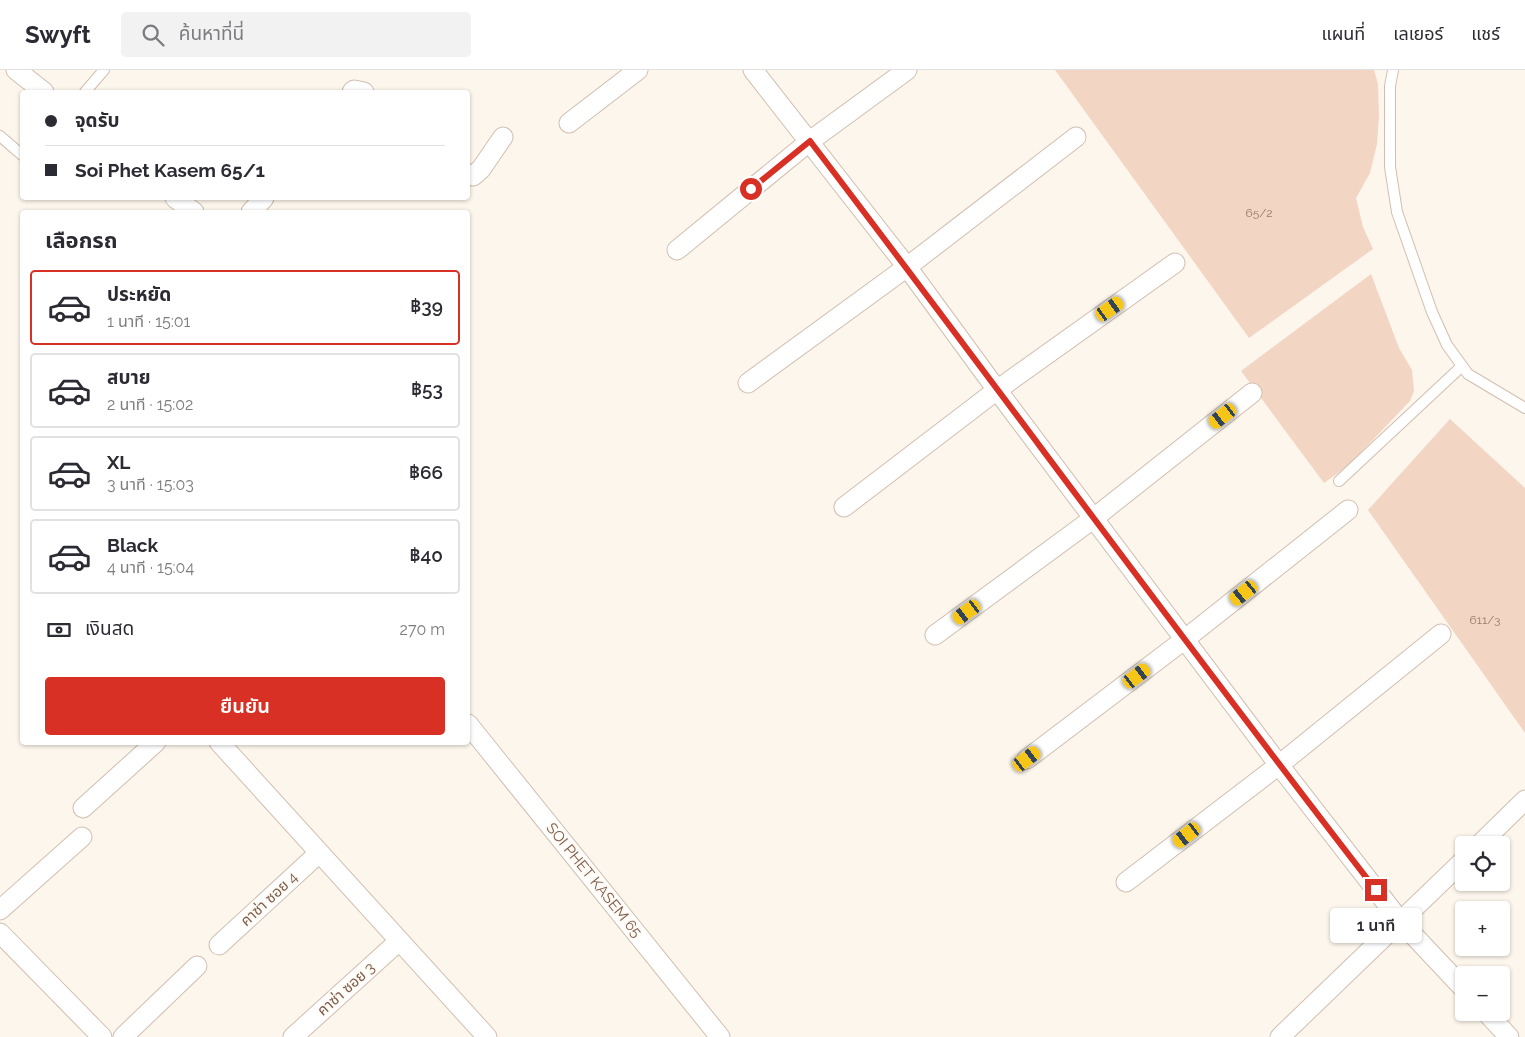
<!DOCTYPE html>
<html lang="th">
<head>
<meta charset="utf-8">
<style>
	body { margin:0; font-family:Raleway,"Noto Sans Thai",sans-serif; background:#f2f2f3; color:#2b2b33; height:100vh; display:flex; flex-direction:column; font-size:19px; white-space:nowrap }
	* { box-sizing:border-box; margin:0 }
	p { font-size:16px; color:#7c7c81 }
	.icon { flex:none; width:28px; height:28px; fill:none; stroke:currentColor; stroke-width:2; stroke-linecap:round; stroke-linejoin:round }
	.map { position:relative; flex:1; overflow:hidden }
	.details { position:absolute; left:20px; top:140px; width:450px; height:535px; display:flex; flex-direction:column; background:#fff; border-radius:5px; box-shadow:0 1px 4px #0004 }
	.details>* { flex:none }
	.banner { position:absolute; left:20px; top:20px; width:450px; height:110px; border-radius:5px; box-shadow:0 1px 4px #0004; display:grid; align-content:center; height:110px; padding:0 25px; background:#fff }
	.tools { position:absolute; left:1455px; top:766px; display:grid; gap:10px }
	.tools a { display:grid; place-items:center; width:55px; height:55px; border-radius:5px; background:#fff; box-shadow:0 1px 4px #0004; font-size:25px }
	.end { position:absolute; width:22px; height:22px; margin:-11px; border:6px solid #d93025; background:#fff; box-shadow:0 0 0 2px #fff }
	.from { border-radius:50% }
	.bubble { position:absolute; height:35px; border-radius:5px; background:#fff; box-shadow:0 1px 4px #0004; font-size:16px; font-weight:600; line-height:35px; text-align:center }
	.car { position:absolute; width:15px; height:30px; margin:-15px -8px; border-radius:6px; box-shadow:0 0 4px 1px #0007; background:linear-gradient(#f5c518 24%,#345 0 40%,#f5c518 0 76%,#345 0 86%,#f5c518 0) }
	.banner b { display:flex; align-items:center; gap:18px; height:48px; font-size:19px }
	.banner b+b { border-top:1px solid #e1e1e2 }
	.banner i { width:12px; height:12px; background:#2b2b33 }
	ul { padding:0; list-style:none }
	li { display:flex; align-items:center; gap:15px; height:75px; margin:0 10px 8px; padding:0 15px; border:2px solid #e1e1e2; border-radius:5px }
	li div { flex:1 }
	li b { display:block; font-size:19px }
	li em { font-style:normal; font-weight:600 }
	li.active { border-color:#d93025 }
	li>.icon { width:45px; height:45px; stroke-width:1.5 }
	h2 { padding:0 25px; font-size:22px; line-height:60px }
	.pay { display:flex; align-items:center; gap:12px; height:55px; padding:0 25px; font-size:19px }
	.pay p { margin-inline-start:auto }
	.primary-button { display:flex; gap:10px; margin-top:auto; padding:10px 25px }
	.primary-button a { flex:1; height:58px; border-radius:5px; background:#d93025; color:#fff; font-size:20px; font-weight:600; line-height:58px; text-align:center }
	header { display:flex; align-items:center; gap:30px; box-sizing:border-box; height:70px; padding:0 25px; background:#fff; border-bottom:1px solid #e1e1e2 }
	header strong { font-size:24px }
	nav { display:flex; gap:28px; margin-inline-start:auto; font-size:18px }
	.search { width:350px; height:45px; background:#f2f2f3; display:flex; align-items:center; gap:12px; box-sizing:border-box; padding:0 18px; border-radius:5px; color:#7c7c81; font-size:19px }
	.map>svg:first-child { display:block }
	.building { fill:#f3d5c3 }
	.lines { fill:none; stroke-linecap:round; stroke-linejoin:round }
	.service-casing { stroke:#d1beb0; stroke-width:12 }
	.minor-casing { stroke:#d1beb0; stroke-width:21 }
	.service { stroke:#fff; stroke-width:10 }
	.minor { stroke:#fff; stroke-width:19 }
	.route { stroke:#d93025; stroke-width:6 }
	.labels { text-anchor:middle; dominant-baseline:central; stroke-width:4; stroke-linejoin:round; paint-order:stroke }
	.number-label { font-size:12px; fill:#987a6a }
	.street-label { font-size:15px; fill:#7a5c4d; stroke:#fffaf3 }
</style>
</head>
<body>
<header>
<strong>Swyft</strong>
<div class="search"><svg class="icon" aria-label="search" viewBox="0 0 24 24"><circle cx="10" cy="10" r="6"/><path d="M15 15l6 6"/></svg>ค้นหาที่นี่</div>
<nav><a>แผนที่</a><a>เลเยอร์</a><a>แชร์</a></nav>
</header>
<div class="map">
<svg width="1525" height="967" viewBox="0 0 1525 967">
	<rect width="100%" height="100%" fill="#fdf6ec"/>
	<g class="building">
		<polygon points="1055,0 1374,0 1378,14 1379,45 1377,74 1370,103 1356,128 1363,157 1373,179 1249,268"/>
		<polygon points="1371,204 1399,278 1412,300 1414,321 1410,331 1349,395 1324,413 1241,301"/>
		<polygon points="1450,349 1525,418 1525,663 1368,440"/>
	</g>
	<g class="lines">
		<defs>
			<g id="service">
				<polyline points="1393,0 1390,16 1390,97 1397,142 1432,242 1447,275 1468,304 1525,338"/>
				<polyline points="85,22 104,0"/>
				<polyline points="0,66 22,85"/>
				<polyline points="1339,411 1461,297"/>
			</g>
			<g id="minor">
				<polyline points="16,0 44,22"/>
				<polyline points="753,0 907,197 997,320 1279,695 1401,852 1464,919"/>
				<polyline points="352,22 354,20 364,22"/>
				<polyline points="569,53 638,0"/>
				<polyline points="468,104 473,106 481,99 503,67"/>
				<polyline points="175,128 194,142"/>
				<polyline points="251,142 264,128"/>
				<polyline points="677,180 810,71 907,0"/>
				<polyline points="748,313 907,197 1076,67"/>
				<polyline points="844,437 997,320 1175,193"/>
				<polyline points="935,565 1094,448 1252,323"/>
				<polyline points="468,654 720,967"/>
				<polyline points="219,672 487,967"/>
				<polyline points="1027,689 1184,570 1348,440"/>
				<polyline points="83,738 156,672"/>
				<polyline points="1479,775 1525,730"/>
				<polyline points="1126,812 1279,695 1441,564"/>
				<polyline points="0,840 82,767"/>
				<polyline points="0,863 102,967"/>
				<polyline points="219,875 319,783"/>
				<polyline points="1486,942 1509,967"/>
				<polyline points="123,967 197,896"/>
				<polyline points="293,967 399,871"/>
				<polyline points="1280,967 1464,790"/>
			</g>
		</defs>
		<use href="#service" class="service-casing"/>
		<use href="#minor" class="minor-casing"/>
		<use href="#service" class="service"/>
		<use href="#minor" class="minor"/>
	</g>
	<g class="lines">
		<path class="route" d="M751 119 810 71C1000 320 1184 573 1376 820"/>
	</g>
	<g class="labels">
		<g class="number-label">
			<text x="1259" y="143">65/2</text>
			<text x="1485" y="550">611/3</text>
		</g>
		<g class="street-label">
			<text transform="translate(594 810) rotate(51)">SOI PHET KASEM 65</text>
			<text transform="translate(269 829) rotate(-43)">คาซ่า ซอย 4</text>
			<text transform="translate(346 919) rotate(-42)">คาซ่า ซอย 3</text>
		</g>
	</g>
</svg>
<div class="tools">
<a><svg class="icon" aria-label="locate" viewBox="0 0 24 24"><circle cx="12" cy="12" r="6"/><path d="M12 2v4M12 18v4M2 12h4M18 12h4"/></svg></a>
<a>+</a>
<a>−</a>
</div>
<i class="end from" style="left:751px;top:119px"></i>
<i class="end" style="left:1376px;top:820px"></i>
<div class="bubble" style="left:1330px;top:838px;width:92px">1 นาที</div>
<i class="car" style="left:1110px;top:239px;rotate:55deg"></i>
<i class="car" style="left:1223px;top:346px;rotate:232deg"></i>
<i class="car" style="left:1244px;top:523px;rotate:231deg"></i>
<i class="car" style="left:967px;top:542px;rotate:234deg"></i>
<i class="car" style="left:1137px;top:606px;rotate:53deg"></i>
<i class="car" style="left:1027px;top:689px;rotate:53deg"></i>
<i class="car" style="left:1187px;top:765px;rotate:232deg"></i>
<div class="banner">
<b><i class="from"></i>จุดรับ</b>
<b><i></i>Soi Phet Kasem 65/1</b>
</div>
<section class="details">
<h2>เลือกรถ</h2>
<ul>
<li class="active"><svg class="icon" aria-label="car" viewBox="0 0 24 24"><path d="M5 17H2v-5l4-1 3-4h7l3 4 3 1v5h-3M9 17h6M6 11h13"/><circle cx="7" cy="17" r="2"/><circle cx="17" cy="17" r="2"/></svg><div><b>ประหยัด</b><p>1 นาที · 15:01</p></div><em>฿39</em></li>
<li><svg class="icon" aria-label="car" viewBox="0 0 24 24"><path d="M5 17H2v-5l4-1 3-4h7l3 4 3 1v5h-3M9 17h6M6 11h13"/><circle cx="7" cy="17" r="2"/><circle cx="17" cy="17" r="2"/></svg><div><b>สบาย</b><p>2 นาที · 15:02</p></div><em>฿53</em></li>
<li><svg class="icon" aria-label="car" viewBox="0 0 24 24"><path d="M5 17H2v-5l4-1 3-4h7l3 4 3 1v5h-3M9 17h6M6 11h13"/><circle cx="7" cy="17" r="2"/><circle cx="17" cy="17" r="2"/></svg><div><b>XL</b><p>3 นาที · 15:03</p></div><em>฿66</em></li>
<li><svg class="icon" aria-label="car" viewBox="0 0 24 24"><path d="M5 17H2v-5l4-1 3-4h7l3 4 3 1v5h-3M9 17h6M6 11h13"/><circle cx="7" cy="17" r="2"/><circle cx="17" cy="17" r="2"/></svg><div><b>Black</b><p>4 นาที · 15:04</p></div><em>฿40</em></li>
</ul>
<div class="pay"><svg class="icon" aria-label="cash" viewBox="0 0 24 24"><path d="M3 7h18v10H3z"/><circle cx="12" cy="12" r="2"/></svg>เงินสด<p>270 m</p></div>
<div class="primary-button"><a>ยืนยัน</a></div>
</section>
</div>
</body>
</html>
